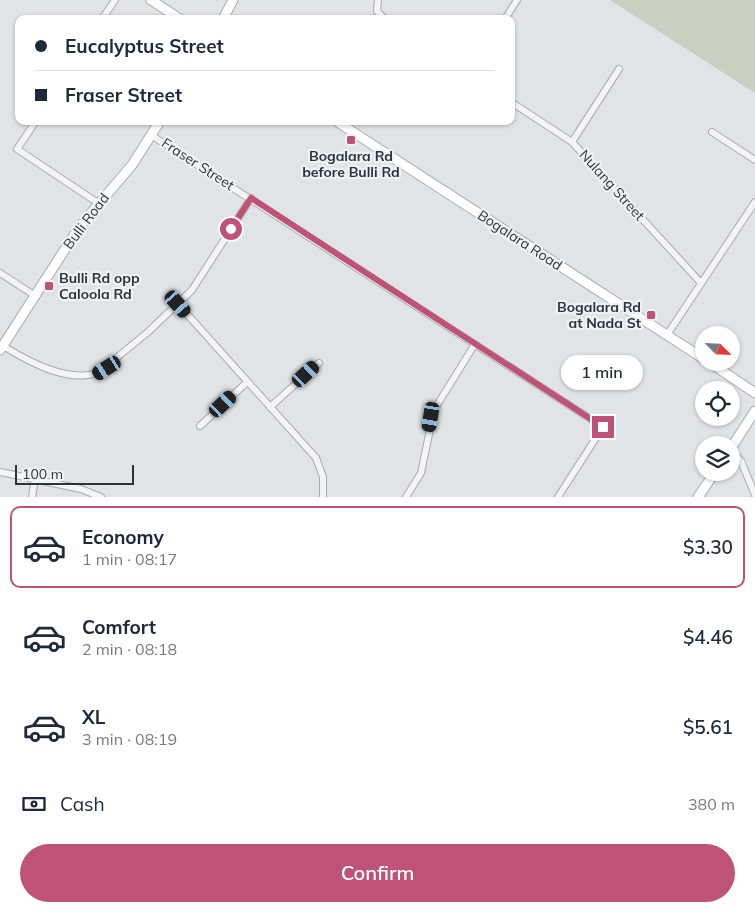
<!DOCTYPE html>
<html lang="en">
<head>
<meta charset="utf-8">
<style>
	body { margin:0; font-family:Mulish,sans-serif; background:#f6f6f7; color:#1f2937; height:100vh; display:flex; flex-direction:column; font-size:19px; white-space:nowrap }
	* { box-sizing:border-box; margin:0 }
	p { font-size:16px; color:#747a83 }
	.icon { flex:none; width:28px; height:28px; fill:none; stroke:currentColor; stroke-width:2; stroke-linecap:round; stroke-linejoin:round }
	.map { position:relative; height:497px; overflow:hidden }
	.drawer { display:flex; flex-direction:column; background:#fff; flex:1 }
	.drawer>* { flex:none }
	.hud { position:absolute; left:15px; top:15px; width:500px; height:110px; border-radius:10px; box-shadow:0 1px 4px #0004; display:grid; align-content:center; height:110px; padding:0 20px; background:#fff }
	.needle { width:32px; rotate:114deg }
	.fabs { position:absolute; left:695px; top:326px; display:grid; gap:10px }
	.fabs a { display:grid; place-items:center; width:45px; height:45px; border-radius:50%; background:#fff; box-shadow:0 1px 4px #0004; font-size:25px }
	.scale { position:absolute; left:15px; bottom:12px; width:119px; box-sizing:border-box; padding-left:5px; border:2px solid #2a343c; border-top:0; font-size:14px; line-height:18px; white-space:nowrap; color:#2a343c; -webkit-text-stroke:4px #eff2f5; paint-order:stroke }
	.end { position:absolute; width:22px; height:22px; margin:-11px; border:6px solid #be5376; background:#fff; box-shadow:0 0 0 2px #fff }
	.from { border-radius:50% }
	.bubble { position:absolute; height:35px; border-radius:18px; background:#fff; box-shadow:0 1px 4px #0004; font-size:16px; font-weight:600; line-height:35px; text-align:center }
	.car { position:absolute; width:15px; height:30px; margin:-15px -8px; border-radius:6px; box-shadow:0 0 4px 1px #0007; background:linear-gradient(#222 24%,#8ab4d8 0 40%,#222 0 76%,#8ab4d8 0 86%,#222 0) }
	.hud b { display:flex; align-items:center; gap:18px; height:48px; font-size:19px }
	.hud b+b { border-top:1px solid #e0e1e3 }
	.hud i { width:12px; height:12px; background:#1f2937 }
	ul { padding:9px 0 0; list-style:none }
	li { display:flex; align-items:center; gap:15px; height:82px; margin:0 10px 8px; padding:0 10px; border:2px solid transparent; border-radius:10px }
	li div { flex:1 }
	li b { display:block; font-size:19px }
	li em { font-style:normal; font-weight:600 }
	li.active { border-color:#be5376 }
	li>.icon { width:45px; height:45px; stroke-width:1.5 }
	.pay { display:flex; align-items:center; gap:12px; height:55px; padding:0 20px; font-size:19px }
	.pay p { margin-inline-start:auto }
	.button { display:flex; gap:10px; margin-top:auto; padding:10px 20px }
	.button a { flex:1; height:58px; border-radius:30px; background:#be5376; color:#fff; font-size:20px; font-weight:600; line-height:58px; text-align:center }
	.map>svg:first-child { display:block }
	.green { fill:#c8d0c2 }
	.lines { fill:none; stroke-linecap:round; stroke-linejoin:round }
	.street-casing { stroke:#a6acb0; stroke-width:8 }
	.secondary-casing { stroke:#a6acb0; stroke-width:11 }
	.street { stroke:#f2f4f6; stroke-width:6 }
	.secondary { stroke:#fff; stroke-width:9 }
	.route { stroke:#be5376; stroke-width:6 }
	.poi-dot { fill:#be5376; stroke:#eff2f5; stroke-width:2 }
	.labels { text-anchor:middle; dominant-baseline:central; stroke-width:4.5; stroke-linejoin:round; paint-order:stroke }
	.poi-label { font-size:14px; font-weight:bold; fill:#2a343c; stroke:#eff2f5 }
	.street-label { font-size:14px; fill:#2a343c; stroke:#eff2f5 }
</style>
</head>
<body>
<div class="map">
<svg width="755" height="497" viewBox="0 0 755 497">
	<rect width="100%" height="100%" fill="#e0e4e7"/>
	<polygon class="green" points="610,0 755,0 755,93"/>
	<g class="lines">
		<defs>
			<g id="street">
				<polyline points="378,0 377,11 385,19"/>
				<polyline points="102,19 115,0"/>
				<polyline points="505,19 517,0"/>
				<polyline points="511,102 572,142 701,283"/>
				<polyline points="36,121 17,149 98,203"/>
				<polyline points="712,132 755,160"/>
				<polyline points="151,135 603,427 558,497"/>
				<polyline points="572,142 619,69"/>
				<polyline points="0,273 34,295"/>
				<polyline points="178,304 316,458 323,477 323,497"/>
				<polyline points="667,335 755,202"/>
				<path d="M3 346C28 361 66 383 98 373L148 332 192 290 251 198"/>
				<polyline points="270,407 319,363"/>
				<polyline points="200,426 247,382"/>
				<polyline points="731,450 741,461 755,495"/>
				<polyline points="0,472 81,489 101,497"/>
				<polyline points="32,497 35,479"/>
				<polyline points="406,497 421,473 434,410 475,344"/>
			</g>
			<g id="secondary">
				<polyline points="151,0 180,19"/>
				<polyline points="223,19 233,0"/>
				<polyline points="336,121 704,359"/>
				<polyline points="0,350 80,226 132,165 160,121"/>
				<polyline points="709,362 755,393"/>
				<polyline points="731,448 755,411"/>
				<polyline points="698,497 715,472"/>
			</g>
		</defs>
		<use href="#street" class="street-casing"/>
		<use href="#secondary" class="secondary-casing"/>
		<use href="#street" class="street"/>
		<use href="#secondary" class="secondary"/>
	</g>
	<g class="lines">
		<polyline class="route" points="231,229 251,198 603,427"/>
	</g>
	<g class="poi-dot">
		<rect x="346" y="135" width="10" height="10" rx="2.5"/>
		<rect x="44" y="281" width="10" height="10" rx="2.5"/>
		<rect x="646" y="310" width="10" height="10" rx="2.5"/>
	</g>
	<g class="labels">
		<g class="poi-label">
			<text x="351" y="156">Bogalara Rd<tspan x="351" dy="16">before Bulli Rd</tspan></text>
			<text x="59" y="278" text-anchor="start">Bulli Rd opp<tspan x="59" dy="16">Caloola Rd</tspan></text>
			<text x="641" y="307" text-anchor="end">Bogalara Rd<tspan x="641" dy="16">at Nada St</tspan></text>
		</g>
		<g class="street-label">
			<text transform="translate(198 164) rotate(33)">Fraser Street</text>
			<text transform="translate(612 185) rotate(48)">Nulang Street</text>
			<text transform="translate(86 221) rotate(-53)">Bulli Road</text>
			<text transform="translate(520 240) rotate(33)">Bogalara Road</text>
		</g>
	</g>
</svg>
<div class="fabs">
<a><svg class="needle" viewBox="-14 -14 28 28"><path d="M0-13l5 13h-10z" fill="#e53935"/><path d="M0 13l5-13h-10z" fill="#747a83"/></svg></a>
<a><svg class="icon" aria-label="locate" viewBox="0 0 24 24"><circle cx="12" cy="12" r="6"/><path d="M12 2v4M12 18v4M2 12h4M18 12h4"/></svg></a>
<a><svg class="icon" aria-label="layers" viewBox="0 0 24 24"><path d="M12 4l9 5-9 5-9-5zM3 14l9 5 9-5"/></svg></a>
</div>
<div class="scale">100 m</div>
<i class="end from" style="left:231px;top:229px"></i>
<i class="end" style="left:603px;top:427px"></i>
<div class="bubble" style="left:561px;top:355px;width:82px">1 min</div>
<i class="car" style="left:178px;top:304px;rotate:139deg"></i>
<i class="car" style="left:107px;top:368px;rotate:238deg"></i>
<i class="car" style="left:306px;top:374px;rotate:47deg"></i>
<i class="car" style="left:223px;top:404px;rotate:47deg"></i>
<i class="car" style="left:431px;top:417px;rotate:189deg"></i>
<div class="hud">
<b><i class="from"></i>Eucalyptus Street</b>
<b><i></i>Fraser Street</b>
</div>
</div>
<section class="drawer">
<ul>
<li class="active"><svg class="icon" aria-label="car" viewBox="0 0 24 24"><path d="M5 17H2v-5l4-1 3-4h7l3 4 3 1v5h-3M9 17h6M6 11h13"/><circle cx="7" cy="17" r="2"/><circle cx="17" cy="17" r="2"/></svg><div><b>Economy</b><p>1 min · 08:17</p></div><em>$3.30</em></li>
<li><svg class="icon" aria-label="car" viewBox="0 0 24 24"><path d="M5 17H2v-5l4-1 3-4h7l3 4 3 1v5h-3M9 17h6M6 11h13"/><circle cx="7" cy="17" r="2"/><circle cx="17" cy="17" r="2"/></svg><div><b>Comfort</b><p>2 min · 08:18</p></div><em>$4.46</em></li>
<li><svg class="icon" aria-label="car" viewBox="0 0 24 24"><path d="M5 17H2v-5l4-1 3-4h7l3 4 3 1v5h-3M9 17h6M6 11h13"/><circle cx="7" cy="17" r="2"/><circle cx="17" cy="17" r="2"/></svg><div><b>XL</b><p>3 min · 08:19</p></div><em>$5.61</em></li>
</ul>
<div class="pay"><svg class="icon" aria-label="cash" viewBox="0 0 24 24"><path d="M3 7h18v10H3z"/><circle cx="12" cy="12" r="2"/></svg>Cash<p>380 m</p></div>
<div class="button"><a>Confirm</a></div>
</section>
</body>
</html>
